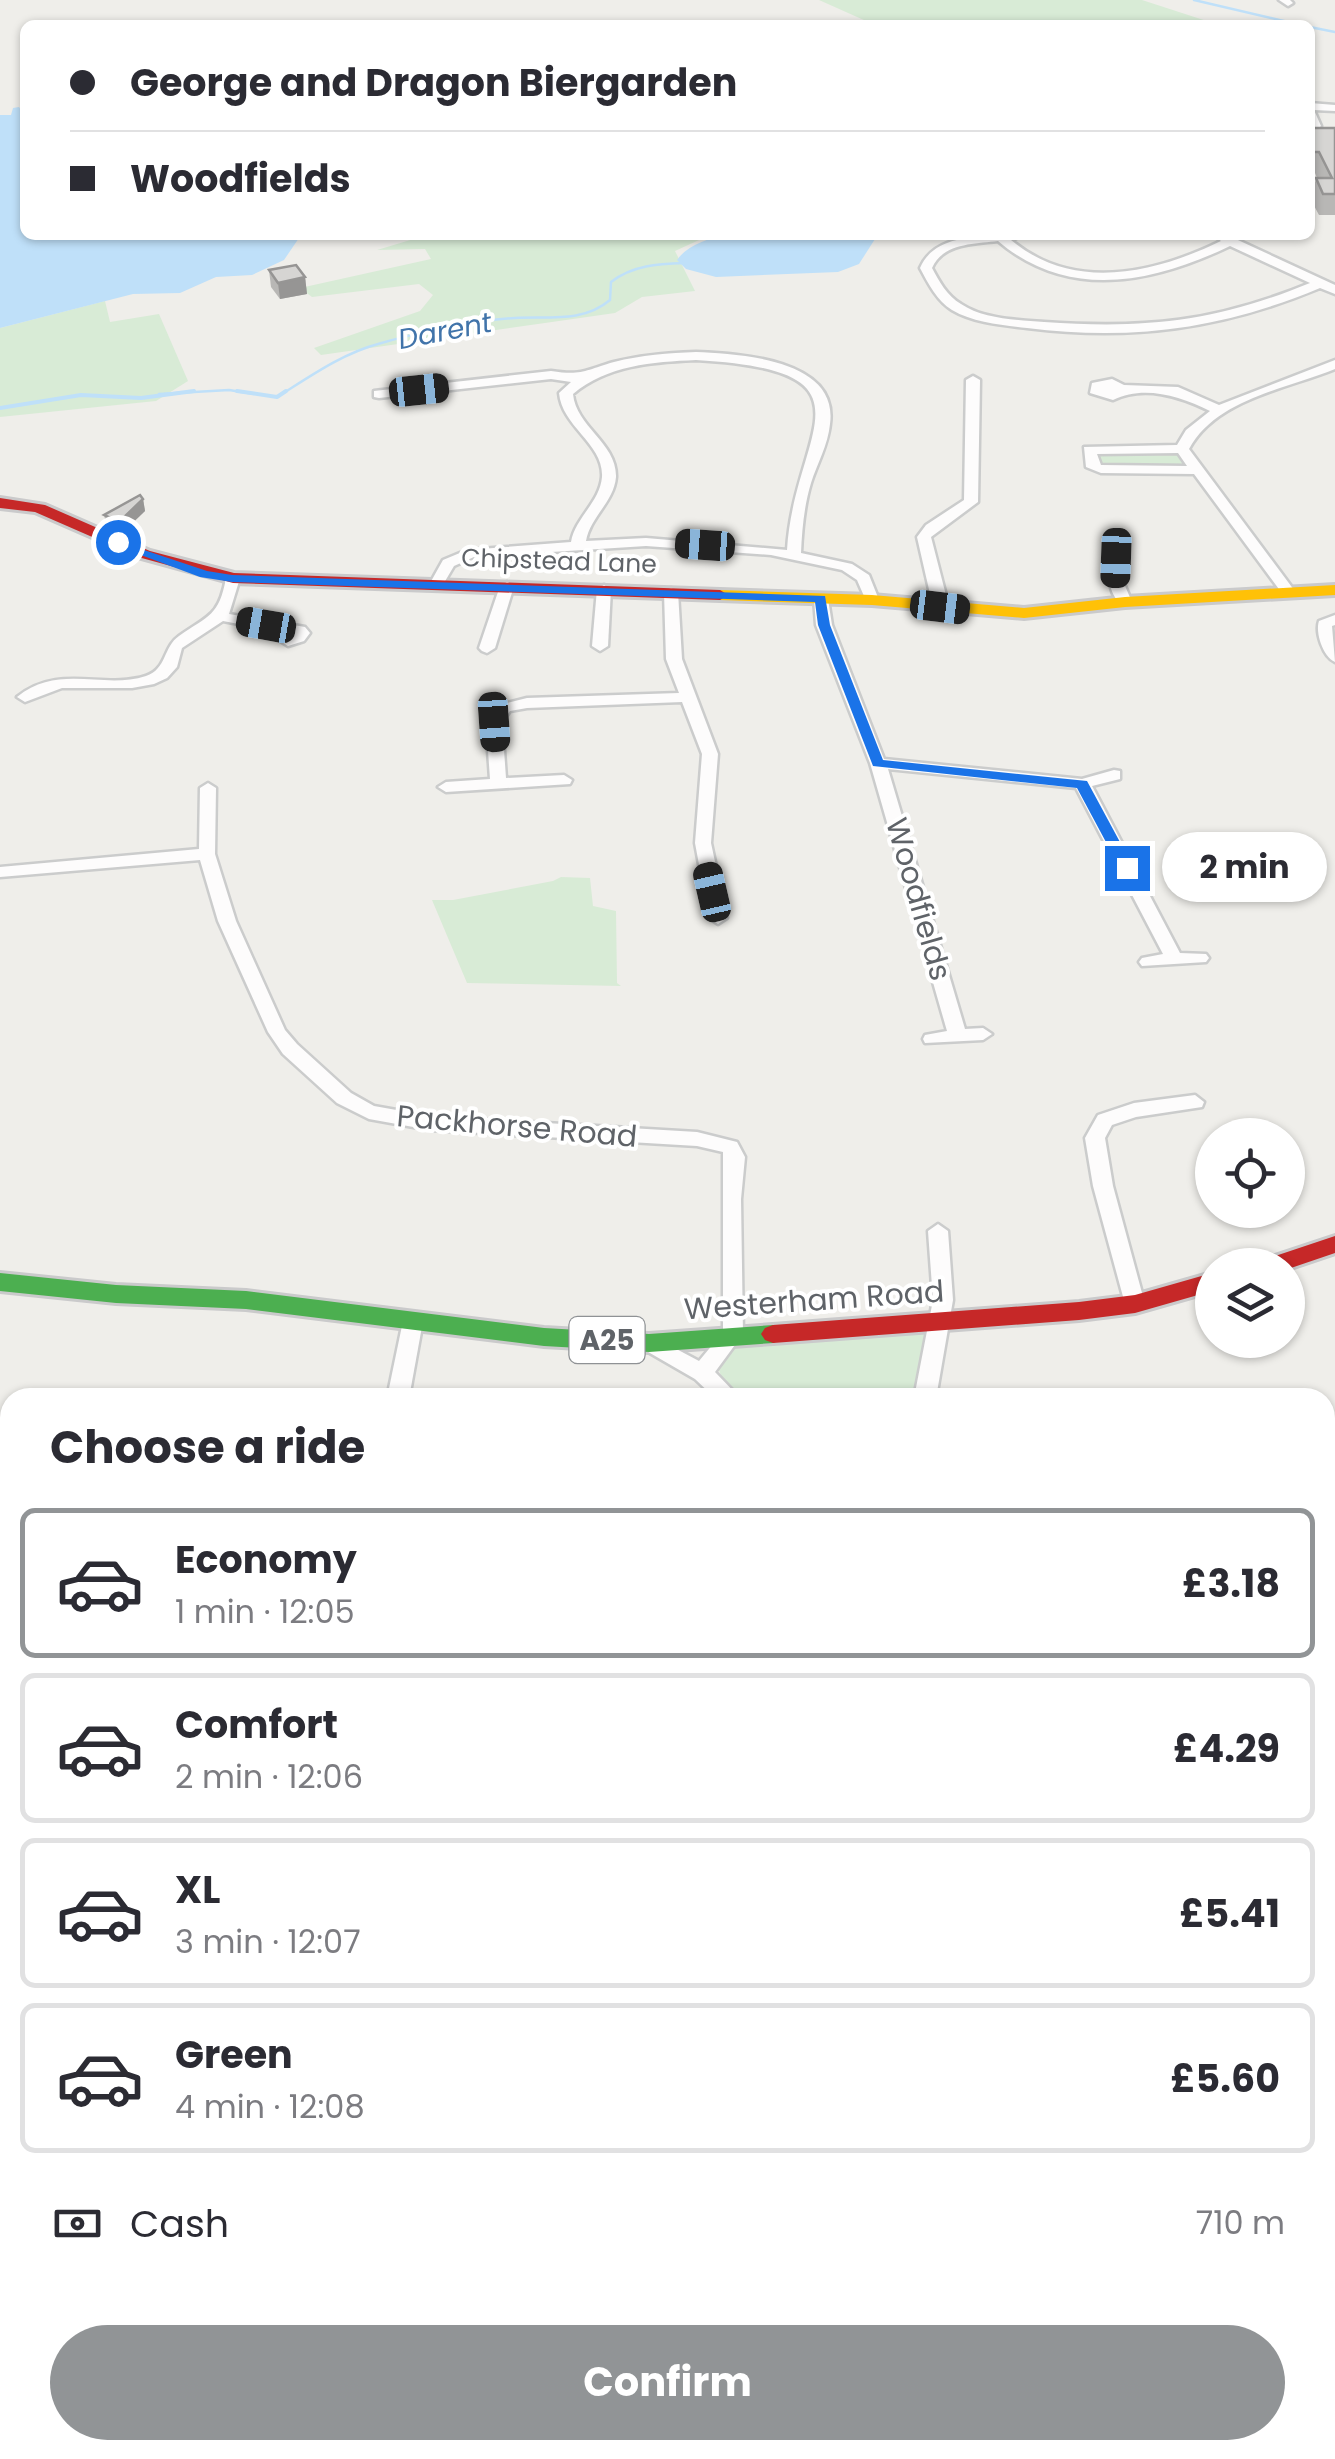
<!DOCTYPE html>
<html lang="en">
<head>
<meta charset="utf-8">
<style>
	body { margin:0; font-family:Poppins,sans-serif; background:#f7f7f7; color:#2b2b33; height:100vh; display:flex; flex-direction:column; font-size:38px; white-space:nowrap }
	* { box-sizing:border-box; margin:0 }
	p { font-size:32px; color:#7c7c81 }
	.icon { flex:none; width:55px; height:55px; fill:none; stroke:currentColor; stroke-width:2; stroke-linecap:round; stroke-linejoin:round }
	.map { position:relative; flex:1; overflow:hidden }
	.sheet { position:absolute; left:0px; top:1388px; width:1335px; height:1072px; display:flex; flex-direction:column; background:#fff; border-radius:30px 30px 0 0; box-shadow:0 2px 8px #0004 }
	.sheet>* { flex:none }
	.hud { position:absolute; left:20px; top:20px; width:1295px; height:220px; border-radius:15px; box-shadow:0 2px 8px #0004; display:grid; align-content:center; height:220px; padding:0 50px; background:#fff }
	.tools { position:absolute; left:1195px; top:1118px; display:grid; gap:20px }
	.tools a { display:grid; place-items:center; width:110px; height:110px; border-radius:50%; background:#fff; box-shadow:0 2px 8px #0004; font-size:50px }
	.end { position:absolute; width:45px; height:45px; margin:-22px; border:12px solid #1a73e8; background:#fff; box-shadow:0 0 0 5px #fff }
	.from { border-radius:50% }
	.bubble { position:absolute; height:70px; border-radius:35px; background:#fff; box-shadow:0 2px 8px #0004; font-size:32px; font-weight:700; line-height:70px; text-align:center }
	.car { position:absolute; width:30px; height:60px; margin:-30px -15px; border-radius:12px; box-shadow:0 0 8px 2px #0007; background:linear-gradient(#222 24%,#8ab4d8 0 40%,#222 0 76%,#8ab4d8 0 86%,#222 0) }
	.hud b { display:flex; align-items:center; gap:35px; height:95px; font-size:38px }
	.hud b+b { border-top:2px solid #e1e1e2 }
	.hud i { width:25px; height:25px; background:#2b2b33 }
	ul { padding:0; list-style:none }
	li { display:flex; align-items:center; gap:30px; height:150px; margin:0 20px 15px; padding:0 30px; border:5px solid #e1e1e2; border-radius:15px }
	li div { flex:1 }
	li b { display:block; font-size:38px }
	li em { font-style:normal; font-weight:700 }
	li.on { border-color:#919496 }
	li>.icon { width:90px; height:90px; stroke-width:1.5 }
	h2 { padding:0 50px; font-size:45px; line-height:120px }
	.pay { display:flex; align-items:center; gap:25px; height:110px; padding:0 50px; font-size:38px }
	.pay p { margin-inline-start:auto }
	.primary-button { display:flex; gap:20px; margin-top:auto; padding:20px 50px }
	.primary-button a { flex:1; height:115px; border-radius:60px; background:#919496; color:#fff; font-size:40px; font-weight:700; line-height:115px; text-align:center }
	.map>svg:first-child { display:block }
	.green { fill:#d8ebd6 }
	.water { fill:#bfe0f9 }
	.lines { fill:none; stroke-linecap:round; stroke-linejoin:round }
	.stream-far1 { stroke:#bfe0f9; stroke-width:2.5 }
	.stream { stroke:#bfe0f9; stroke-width:4 }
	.street-casing { stroke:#cbcccc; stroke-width:5 }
	.fast-casing { stroke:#cacacb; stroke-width:6 }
	.slow-casing { stroke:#cacacb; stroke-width:6 }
	.jam-casing { stroke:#cacacb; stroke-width:6 }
	.street { fill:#fdfcfc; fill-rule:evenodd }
	.fast { fill:#4caf50; fill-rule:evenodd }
	.slow { fill:#ffc107; fill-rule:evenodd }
	.jam { fill:#c62828; fill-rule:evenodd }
	.wall { fill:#b8b7b5 }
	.shaded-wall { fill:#969594 }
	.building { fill:#d6d5d3; stroke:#969594; stroke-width:2.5 }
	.route { fill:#1a73e8 }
	.labels { text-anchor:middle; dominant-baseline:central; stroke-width:8; stroke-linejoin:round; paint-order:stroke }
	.far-street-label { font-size:25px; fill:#5f6368; stroke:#fff }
	.far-water-label { font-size:28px; font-style:italic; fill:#4174aa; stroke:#fff }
	.shield { fill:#fff; stroke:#8f9295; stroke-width:2.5 }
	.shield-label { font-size:28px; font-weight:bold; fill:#5f6368 }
	.street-label { font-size:30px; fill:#5f6368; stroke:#fff }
</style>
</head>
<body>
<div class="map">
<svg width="1335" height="2459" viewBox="0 0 1335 2459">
	<rect width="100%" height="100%" fill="#efeeea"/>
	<g class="green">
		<polygon points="819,0 1142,0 1219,25 875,25"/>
		<polygon points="427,235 710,235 675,251 695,291 642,297 615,313 321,355 314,348 420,311 433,295 419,284 312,297 300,288 431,259 425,249 377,250"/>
		<polygon points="105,301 110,322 159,314 188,381 156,401 0,417 0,328"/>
		<polygon points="1095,451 1176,453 1184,466 1098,466"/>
		<polygon points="561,877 590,878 593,906 616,911 617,983 621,986 467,983 432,900 453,900 553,881"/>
		<polygon points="927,1331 915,1397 742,1397 721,1376 718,1367 729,1348"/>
		<polygon points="0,2043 10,2082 10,2445 0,2429"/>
		<polygon points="13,2450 300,2450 303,2459 19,2459"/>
	</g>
	<g class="water">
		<polygon points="19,107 25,116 25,235 301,235 284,260 252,275 216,277 180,293 133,294 0,328 0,115 11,115 13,108"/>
		<path d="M727 235H871L875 239 859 264 838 272 716 277 686 269 677 260C687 245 709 238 727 235Z"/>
	</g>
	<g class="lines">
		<g class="stream-far1">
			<polyline points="1194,0 1301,25"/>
			<polyline points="1310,27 1335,32"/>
			<polyline points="159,394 229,390 254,394"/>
			<path d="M282 394C312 375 344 353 378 344 415 333 477 320 515 318 548 316 583 323 610 300L611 282C633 265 658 264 685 263"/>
		</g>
		<g class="stream">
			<polyline points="237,391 277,397 286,391"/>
			<polyline points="0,408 81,395 141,398 194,391"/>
		</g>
		<defs>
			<g id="street">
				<polygon points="1279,0 1290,0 1293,3 1288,6"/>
				<polygon points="1310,103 1335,105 1335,111 1314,110 1321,126 1310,137"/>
				<path d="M990 235H1025L1011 240C1073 292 1153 274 1221 241L1214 235H1227L1335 285V294L1320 288C1222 329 1132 341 1027 328 1003 325 974 323 952 310 937 301 928 283 920 268 932 240 963 238 990 235ZM998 241C1068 301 1153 283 1230 246L1310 283C1215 322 1145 329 1044 322 1017 320 983 319 961 304 947 296 939 281 932 268 943 243 974 244 998 241Z"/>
				<path d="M696 352C740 354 839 359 830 424 828 445 817 464 811 483 804 506 802 530 801 553L852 564 869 575 879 600 877 603H867L857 580 842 570 771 555 646 546 474 557 454 566 441 588H431L429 585 443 560 467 550 571 542C575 518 600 502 602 477 604 444 562 427 559 393L571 382 551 379 379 398 374 397V391L551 371C583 376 585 370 614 362 641 355 669 353 696 352ZM696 360C886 371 794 430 787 550L646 538 586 541C590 517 614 502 616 477 617 443 576 427 573 394 608 365 652 362 696 360Z"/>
				<path d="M1335 360V369C1286 389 1216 399 1189 449L1294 590V596H1284L1194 474 1101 473 1086 467 1084 447 1177 445 1186 430 1210 411C1179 396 1144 385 1113 400L1090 393 1092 383 1112 379 1124 385 1178 387 1219 405ZM1178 453 1187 466 1101 465 1097 454Z"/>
				<polygon points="973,376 980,380 978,502 931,537 949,607 941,612 933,607 917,537 926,525 964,500 966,380"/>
				<path d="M1116 554 1123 558 1122 579 1132 602 1125 606C1108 598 1108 575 1109 558Z"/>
				<path d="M233 574 240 578 229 614 305 627 310 633 304 641 288 646 260 628 223 621 182 648 177 667 167 678 154 684 132 688H62L25 702 17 697C59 663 103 690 146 676 167 669 163 647 179 636 209 615 219 616 226 578Z"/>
				<polygon points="507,582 514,586 495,648 487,653 482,651 479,648 500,586"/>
				<polygon points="604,585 611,589 608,646 600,651 592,646 597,589"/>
				<polygon points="671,588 678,592 682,659 718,754 711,843 727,918 718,924 709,918 695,843 702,754 682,702 527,708 510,711 502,722 506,778 564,775 572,780 570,784 446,792 438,787 446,782 490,779 486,722 499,705 527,698 679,693 666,659 664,592"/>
				<polygon points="821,595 828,599 832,625 884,759 1082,779 1114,770 1120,771 1120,779 1092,786 1180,953 1206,954 1209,958 1206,962 1142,966 1139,962 1142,958 1163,954 1076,788 888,769 965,1029 983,1028 992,1034 983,1040 925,1043 923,1039 925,1035 947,1031 870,763 816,625 814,599"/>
				<path d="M1335 615V625L1332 626 1335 662C1323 657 1315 632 1319 621Z"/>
				<polygon points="208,783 216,788 215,854 236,921 285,1030 297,1044 351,1093 374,1106 430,1116 697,1132 737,1142 745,1157 741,1199 743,1334 715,1372 740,1398 715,1398 695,1379 643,1349 640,1343 643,1337 650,1335 699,1361 723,1332 723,1152 697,1146 430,1130 369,1119 337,1103 283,1054 268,1032 218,921 200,860 0,877 0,867 199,849 200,788"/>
				<polygon points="1195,1095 1204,1102 1202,1107 1136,1117 1112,1125 1105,1138 1113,1186 1145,1304 1142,1310 1128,1310 1125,1304 1093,1186 1085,1138 1098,1115 1134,1103"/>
				<polygon points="938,1224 948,1231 953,1300 936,1398 914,1398 933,1300 928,1231"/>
				<polygon points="413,1313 420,1315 423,1321 409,1398 387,1398 403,1321 406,1315"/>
				<polygon points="0,1478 10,1479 10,1497 0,1496"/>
			</g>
			<g id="fast">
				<polygon points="0,1273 116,1285 246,1291 544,1328 649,1334 773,1325 781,1328 785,1334 781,1340 773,1343 649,1352 544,1346 246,1309 116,1303 0,1291"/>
				<polygon points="0,2171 10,2176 10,2219 0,2214"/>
				<polygon points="0,2258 10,2262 10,2306 0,2302"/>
			</g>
			<g id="slow">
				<polygon points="1335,585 1335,595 1125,607 1024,618 872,605 720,600 712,595 720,590 872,595 1024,608 1125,597"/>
				<polygon points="1335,1769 1335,1801 1325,1805 1325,1773"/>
				<polygon points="153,2450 189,2450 193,2459 157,2459"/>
				<polygon points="1191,2450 1225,2450 1223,2459 1189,2459"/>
			</g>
			<g id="jam">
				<polygon points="0,498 45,505 150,551 234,573 720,590 728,595 720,600 233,583 138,557 35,512 0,508"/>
				<polygon points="1335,1236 1335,1253 1288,1269 1288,1265 1263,1265 1266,1259"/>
				<polygon points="1212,1273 1212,1291 1135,1313 1079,1320 773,1343 765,1340 761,1334 765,1328 773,1325 1079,1302 1135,1295"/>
				<polygon points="96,2450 131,2450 135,2459 100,2459"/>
			</g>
		</defs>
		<use href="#street" class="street-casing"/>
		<use href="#fast" class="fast-casing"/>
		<use href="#slow" class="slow-casing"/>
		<use href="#jam" class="jam-casing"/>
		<use href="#street" class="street"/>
		<use href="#fast" class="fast"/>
		<use href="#slow" class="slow"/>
		<use href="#jam" class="jam"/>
	</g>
	<g class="wall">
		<polygon points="1310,128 1335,128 1335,215 1319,215 1311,200 1316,178 1317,178 1315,173 1310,173"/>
		<polygon points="269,270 305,277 307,294 280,299 271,287"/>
		<polygon points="143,499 145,511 121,534 107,527 104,515"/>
	</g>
	<g class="shaded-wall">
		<polygon points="305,277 307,294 280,299 278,283"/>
		<polygon points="143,499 145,511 121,534 119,522"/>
	</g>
	<g class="building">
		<polygon points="1310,128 1335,128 1335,194 1323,194 1316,178 1332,178 1319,152 1310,152"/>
		<polygon points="296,265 305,277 278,283 269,270"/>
		<polygon points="140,495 143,499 119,522 104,515"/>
	</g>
	<polygon class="route" points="114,540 207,571 232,575 825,596 830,625 883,760 1087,781 1134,868 1122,872 1077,788 873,766 818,625 815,602 232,582 200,577 114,545"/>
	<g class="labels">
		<g class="far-street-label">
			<text transform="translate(559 561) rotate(2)">Chipstead Lane</text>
		</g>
		<g class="far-water-label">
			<text transform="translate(445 331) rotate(-11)">Darent</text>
		</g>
		<rect class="shield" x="569.5" y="1317" width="75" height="46" rx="8"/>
		<g class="shield-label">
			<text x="607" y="1340">A25</text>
		</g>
		<g class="street-label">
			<text transform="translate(919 899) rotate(74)">Woodfields</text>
			<text transform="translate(517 1126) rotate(5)">Packhorse Road</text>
			<text transform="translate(814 1300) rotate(-4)">Westerham Road</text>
		</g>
	</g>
</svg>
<div class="tools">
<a><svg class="icon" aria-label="locate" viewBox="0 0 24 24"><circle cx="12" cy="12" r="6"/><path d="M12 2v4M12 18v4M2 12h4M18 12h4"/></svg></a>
<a><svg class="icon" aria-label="layers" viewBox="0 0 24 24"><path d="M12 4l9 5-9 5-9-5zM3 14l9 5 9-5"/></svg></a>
</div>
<i class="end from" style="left:118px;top:542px"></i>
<i class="end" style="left:1127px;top:868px"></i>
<div class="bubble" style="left:1162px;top:832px;width:165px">2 min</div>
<i class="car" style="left:419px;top:390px;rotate:84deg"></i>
<i class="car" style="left:705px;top:545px;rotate:274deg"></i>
<i class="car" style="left:1116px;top:558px;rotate:182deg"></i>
<i class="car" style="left:940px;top:607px;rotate:97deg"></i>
<i class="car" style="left:266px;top:625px;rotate:280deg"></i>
<i class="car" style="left:494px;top:722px;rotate:176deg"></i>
<i class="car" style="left:712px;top:892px;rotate:347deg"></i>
<div class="hud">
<b><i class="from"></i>George and Dragon Biergarden</b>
<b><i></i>Woodfields</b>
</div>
<section class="sheet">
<h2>Choose a ride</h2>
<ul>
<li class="on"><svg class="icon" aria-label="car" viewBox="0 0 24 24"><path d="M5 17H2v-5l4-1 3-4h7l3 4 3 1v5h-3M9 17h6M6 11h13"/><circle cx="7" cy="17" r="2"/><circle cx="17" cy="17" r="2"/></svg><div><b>Economy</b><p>1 min · 12:05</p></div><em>£3.18</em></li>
<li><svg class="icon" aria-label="car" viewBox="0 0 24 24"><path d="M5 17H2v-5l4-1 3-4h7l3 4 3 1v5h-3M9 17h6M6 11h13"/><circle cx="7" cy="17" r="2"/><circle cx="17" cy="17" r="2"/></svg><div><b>Comfort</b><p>2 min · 12:06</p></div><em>£4.29</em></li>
<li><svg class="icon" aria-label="car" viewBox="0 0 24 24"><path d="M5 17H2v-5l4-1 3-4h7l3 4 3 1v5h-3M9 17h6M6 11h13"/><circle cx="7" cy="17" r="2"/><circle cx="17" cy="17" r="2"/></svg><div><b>XL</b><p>3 min · 12:07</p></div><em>£5.41</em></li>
<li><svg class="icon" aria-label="car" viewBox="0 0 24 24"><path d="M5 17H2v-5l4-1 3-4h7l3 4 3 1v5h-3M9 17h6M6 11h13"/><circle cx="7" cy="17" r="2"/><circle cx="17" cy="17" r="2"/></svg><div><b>Green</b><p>4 min · 12:08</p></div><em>£5.60</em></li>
</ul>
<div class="pay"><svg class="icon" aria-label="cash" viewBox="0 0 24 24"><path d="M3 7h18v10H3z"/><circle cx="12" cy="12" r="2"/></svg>Cash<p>710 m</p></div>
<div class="primary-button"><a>Confirm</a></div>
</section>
</div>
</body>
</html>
